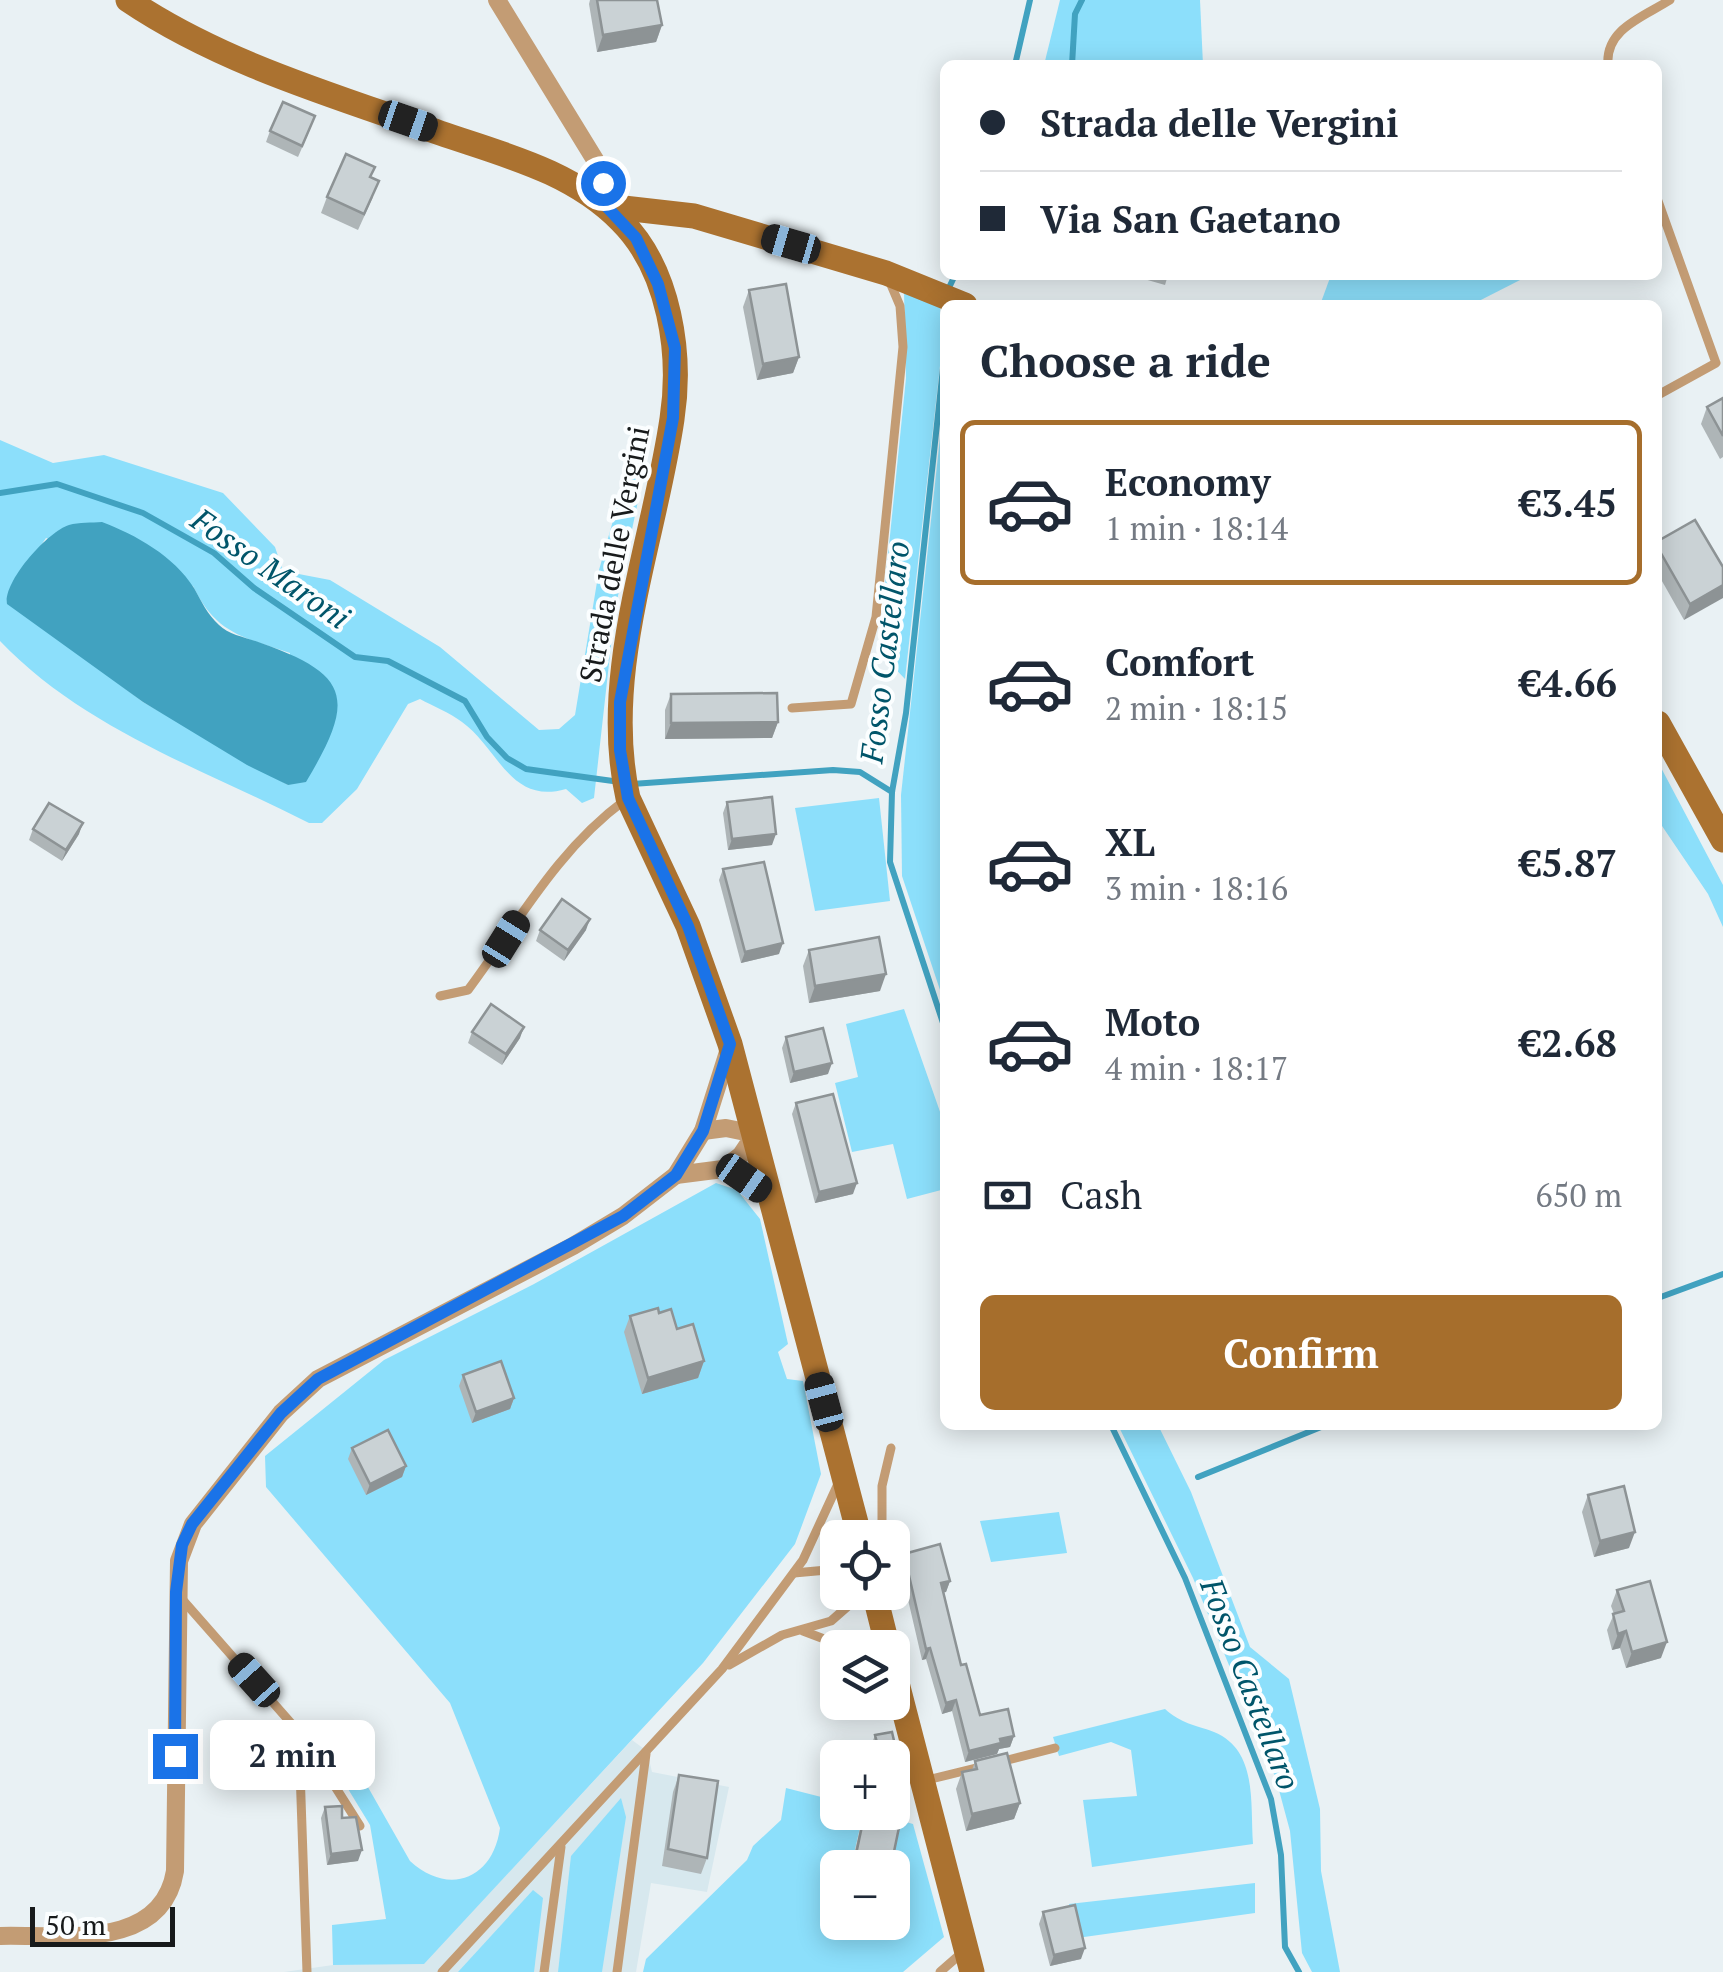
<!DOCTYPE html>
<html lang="en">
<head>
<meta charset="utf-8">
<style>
	body { margin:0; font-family:"PT Serif",serif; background:#f6f6f7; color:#1f2937; height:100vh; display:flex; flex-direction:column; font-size:38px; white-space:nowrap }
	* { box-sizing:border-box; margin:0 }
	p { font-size:32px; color:#747a83 }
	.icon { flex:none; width:55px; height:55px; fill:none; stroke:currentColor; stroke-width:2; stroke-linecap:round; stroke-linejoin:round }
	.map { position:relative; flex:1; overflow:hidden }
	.side { position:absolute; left:940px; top:300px; width:722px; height:1130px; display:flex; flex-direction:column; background:#fff; border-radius:15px; box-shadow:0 5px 25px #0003 }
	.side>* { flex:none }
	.banner { position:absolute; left:940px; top:60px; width:722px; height:220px; border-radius:15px; box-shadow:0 5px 25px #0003; display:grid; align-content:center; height:220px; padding:0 40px; background:#fff }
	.tools { position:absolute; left:820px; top:1520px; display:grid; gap:20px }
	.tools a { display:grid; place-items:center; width:90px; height:90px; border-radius:15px; background:#fff; box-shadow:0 5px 25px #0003; font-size:50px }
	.scale { position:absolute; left:30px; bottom:25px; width:145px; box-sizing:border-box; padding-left:10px; border:5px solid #171a1b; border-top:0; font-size:28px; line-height:35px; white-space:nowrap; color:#171a1b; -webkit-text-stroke:8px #fbfeff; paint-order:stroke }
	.end { position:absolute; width:45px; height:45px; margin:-22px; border:12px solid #1a73e8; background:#fff; box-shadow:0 0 0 5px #fff }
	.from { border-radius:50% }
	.bubble { position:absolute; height:70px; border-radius:15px; background:#fff; box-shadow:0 5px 25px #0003; font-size:32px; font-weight:800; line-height:70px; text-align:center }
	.car { position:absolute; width:30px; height:60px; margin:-30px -15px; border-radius:12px; box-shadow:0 0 8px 2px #0007; background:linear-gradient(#222 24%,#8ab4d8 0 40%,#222 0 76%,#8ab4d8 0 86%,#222 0) }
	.banner b { display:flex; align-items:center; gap:35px; height:95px; font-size:38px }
	.banner b+b { border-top:2px solid #e0e1e3 }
	.banner i { width:25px; height:25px; background:#1f2937 }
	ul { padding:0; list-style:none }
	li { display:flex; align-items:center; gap:30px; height:165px; margin:0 20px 15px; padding:0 20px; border:5px solid transparent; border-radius:15px }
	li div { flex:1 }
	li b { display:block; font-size:38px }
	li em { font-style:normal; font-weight:800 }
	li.current { border-color:#a66e2c }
	li>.icon { width:90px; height:90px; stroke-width:1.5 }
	h2 { padding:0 40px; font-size:45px; line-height:120px }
	.pay { display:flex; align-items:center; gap:25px; height:110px; padding:0 40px; font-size:38px }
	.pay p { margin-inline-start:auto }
	.cta { display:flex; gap:20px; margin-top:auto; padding:20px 40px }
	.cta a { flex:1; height:115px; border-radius:15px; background:#a66e2c; color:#fff; font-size:40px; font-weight:800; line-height:115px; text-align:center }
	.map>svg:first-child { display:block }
	.built { fill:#d7e8ee }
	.green { fill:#8cdffb; fill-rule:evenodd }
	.water { fill:#41a2c0 }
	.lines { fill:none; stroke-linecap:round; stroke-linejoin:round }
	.stream { stroke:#41a2c0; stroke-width:6 }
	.lane { stroke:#c39c74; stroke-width:9 }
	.street { stroke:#c39c74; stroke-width:18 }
	.secondary { stroke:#ab7230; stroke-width:25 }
	.wall { fill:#aeb5b7 }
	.shaded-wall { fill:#8d9395 }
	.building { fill:#cad2d5; stroke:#8d9395; stroke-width:2.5 }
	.route { stroke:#1a73e8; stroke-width:12 }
	.labels { text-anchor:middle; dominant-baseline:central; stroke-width:8; stroke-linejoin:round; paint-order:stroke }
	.street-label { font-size:30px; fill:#171a1b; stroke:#fbfeff }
	.water-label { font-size:32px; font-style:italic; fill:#00556a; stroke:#fbfeff }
</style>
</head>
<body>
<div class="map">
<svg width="1723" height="1972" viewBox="0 0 1723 1972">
	<rect width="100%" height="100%" fill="#e9f1f4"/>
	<polygon class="built" points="632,1740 647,1751 652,1772 729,1787 707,1892 651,1883 636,1972 284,1972 333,1965 424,1963"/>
	<g class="green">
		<polygon points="1060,0 1200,0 1203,65 1044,65"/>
		<polygon points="1331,275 1530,275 1471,305 1320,305"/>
		<polygon points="904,292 940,306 940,366 905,679 886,659 880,634 906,378"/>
		<polygon points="945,392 945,1005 902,876 901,795"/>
		<path d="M0 440 53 463 104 455 223 493 275 547 283 571 330 580 440 647 539 730 559 729 575 715 599 570 631 457 648 454 615 610 594 798 582 803 566 789C510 805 499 749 462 722 450 713 433 706 420 699L408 704 357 789 322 823H309C203 769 84 729 0 641ZM46 538 193 586C216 634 243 637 290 653L288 785 143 702 70 647 32 558Z"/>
		<polygon points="1658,762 1723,885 1723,927 1708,894 1658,820"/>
		<polygon points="879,798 890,901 815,911 795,808"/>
		<polygon points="904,1009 945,1126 945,1189 907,1199 893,1144 852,1152 835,1083 858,1077 846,1024"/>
		<path d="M716 1183 737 1190 760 1219 788 1344 778 1352 787 1379 803 1381 821 1474 795 1544 703 1663 424 1964 333 1965 332 1925 386 1919 370 1825 328 1756 344 1745 410 1861C448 1896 493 1880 500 1828L450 1703 266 1487 265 1456 384 1360 534 1284Z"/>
		<polygon points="1118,1425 1158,1425 1191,1492 1250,1647 1289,1679 1320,1809 1321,1871 1340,1972 1312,1972 1302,1953 1290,1831 1276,1779 1193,1578"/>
		<polygon points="1059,1512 1067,1553 991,1562 980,1521"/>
		<path d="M1165 1709C1182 1724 1193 1724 1214 1732 1258 1750 1250 1803 1253 1844L1092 1867 1083 1800 1137 1796 1131 1750 1111 1742 1059 1756 1053 1737Z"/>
		<path d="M786 1788 837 1801 838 1812 875 1813 913 1824 944 1937 903 1972H643L646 1959 747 1860 753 1846 781 1820ZM861 1823 888 1867 892 1868V1922H838V1868L851 1867Z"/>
		<polygon points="621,1798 626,1817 602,1972 558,1972 571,1856"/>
		<polygon points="1255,1883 1255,1913 1077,1938 1069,1904"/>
		<polygon points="533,1890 543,1898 534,1972 458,1972"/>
	</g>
	<path class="water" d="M102 522C136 535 174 556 194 588 202 602 207 614 219 625 229 635 248 638 261 643 352 675 355 700 306 782L288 785 247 765 143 702 7 604C3 582 47 532 69 525 79 522 92 523 102 522Z"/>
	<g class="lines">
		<g class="stream">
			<polyline points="1015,65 1030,0"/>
			<polyline points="1072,65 1075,14 1082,0"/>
			<polyline points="947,292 955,275"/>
			<polyline points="944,304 943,368 906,713 892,792 890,862 945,1029"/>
			<polyline points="0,493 57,484 143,513 214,553 254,588 355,657 388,661 465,701 487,737 507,758 526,769 620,782"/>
			<polyline points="632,784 833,770 860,772 892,792"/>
			<polyline points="1658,1298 1723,1274"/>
			<polyline points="1111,1425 1185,1578 1271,1799 1281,1855 1285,1947 1299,1972"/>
			<polyline points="1198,1477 1326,1425"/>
		</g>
		<g class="lane">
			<path d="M1608 65C1605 29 1643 17 1670 0"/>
			<polyline points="1658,201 1716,363 1658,395"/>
			<polyline points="792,708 851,704 876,617 903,347 900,306 889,280"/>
			<path d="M440 996 468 990C518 923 556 851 625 800"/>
			<polyline points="882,1538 882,1486 891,1448"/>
			<polyline points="794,1573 838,1569"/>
			<polyline points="181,1598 305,1739 360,1826"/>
			<polyline points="803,1631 848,1648"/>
			<polyline points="729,1665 782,1635 831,1621 864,1592"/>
			<polyline points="305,1739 300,1770 307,1972"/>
			<polyline points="1000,1762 1055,1748"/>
			<polyline points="927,1780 980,1767"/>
			<polyline points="442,1972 722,1669 803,1560 838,1484"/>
			<polyline points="544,1972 561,1847"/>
			<polyline points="617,1972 646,1754"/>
			<polyline points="940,1972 964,1951"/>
		</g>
		<g class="street">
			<polyline points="497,0 597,163 606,206"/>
			<polyline points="703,1131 726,1128 755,1134 741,1155 723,1169"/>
			<polyline points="676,1175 723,1169 771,1197"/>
			<path d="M0 1936C59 1934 162 1952 175 1871L179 1561 193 1524 281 1413 318 1379 573 1246 623 1216 676 1175 703 1131 729 1049"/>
		</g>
		<g class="secondary">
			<path d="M128 0C221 63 335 96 440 133 504 155 572 171 621 221 670 270 682 354 672 419 654 542 600 674 628 798L688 926 730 1044 860 1538"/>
			<polyline points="606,206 694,216 886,273 965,305"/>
			<polyline points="1658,723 1723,840"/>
			<polyline points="874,1592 888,1648"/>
			<polyline points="892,1664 972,1972"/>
		</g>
	</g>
	<g class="wall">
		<polygon points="590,0 657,0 662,25 656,42 597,52 589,4"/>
		<polygon points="311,127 298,157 266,142 270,131"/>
		<polygon points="371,177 373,197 358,230 321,213 327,197"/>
		<polygon points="1130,275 1168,275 1165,285"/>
		<polygon points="749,290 799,357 793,373 757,380 743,307"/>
		<polygon points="1723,398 1723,457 1720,459 1701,424 1707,407"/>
		<polygon points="1658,541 1723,567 1684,620 1658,574"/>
		<polygon points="671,694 778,722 772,738 665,739 665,710"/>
		<polygon points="727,802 772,845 728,850 723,813"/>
		<polygon points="33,829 79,834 62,861 29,840"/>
		<polygon points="723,869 779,954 741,963 719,880"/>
		<polygon points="540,930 586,930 564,961 536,941"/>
		<polygon points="809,950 880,991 809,1003 803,966"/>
		<polygon points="472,1032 520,1038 502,1065 468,1043"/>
		<polygon points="786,1037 828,1074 790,1083 782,1048"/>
		<polygon points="796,1103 853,1194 815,1203 792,1114"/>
		<polygon points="659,1313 677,1329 704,1361 698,1378 642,1394 624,1332 630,1316"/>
		<polygon points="463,1375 514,1398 510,1409 472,1423 459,1386"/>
		<polygon points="352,1448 406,1466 402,1477 366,1495 348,1459"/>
		<polygon points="1588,1495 1629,1548 1594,1557 1582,1512"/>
		<polygon points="904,1554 950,1581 946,1592 944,1592 961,1665 980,1715 1014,1736 1010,1747 999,1749 997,1754 965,1762 952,1711 942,1714 926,1659 922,1660 900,1565"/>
		<polygon points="1617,1590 1661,1658 1626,1668 1620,1648 1612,1650 1607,1630 1614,1614 1611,1606"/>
		<polygon points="875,1735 903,1780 899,1791 873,1755 871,1746"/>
		<polygon points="975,1761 1020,1803 1014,1819 966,1831 956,1789 962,1772 972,1770"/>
		<polygon points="679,1775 707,1858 701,1874 662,1866 673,1792"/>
		<polygon points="325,1807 342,1818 358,1861 327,1865 321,1818"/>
		<polygon points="864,1812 902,1813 890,1868 851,1868"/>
		<polygon points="1043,1912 1081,1959 1050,1966 1039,1924"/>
	</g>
	<g class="shaded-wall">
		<polygon points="662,25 656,42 597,52 603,35"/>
		<polygon points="799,357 793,373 757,380 763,364"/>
		<polygon points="1723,585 1723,598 1684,620 1690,604"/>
		<polygon points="778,722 772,738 665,739 671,723"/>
		<polygon points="83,823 79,834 62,861 66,850"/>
		<polygon points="776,834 772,845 728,850 732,839"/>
		<polygon points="590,919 586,930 564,961 568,950"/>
		<polygon points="783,943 779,954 741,963 745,952"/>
		<polygon points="886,974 880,991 809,1003 815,986"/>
		<polygon points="524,1027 520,1038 502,1065 506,1054"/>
		<polygon points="832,1063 828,1074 790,1083 794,1072"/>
		<polygon points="857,1183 853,1194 815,1203 819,1192"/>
		<polygon points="704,1361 698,1378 642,1394 648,1378"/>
		<polygon points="514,1398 510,1409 472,1423 476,1412"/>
		<polygon points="406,1466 402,1477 366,1495 370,1484"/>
		<polygon points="1635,1532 1629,1548 1594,1557 1600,1541"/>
		<polygon points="950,1581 946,1592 937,1594 941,1583"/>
		<polygon points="1626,1631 1620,1648 1612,1650 1618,1634"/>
		<polygon points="1667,1642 1661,1658 1626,1668 1632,1652"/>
		<polygon points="930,1648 926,1659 922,1660 926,1649"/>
		<polygon points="956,1700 952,1711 942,1714 946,1703"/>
		<polygon points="1014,1736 1010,1747 999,1749 997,1754 965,1762 969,1751 1000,1739"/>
		<polygon points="903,1780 899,1791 892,1792 892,1782"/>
		<polygon points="1020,1803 1014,1819 966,1831 972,1814"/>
		<polygon points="362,1850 358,1861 327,1865 331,1854"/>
		<polygon points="1085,1948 1081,1959 1050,1966 1054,1955"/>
	</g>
	<g class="building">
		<polygon points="597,0 657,0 662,25 603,35"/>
		<polygon points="283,102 315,116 302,146 270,131"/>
		<polygon points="346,154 375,167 370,177 379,181 364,214 327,197"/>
		<polygon points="786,284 799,357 763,364 749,290"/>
		<polygon points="1723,398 1723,436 1707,407"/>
		<polygon points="1695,520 1723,567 1723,585 1690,604 1658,548 1658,541"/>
		<polygon points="777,693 778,722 671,723 671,694"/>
		<polygon points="772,797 776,834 732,839 727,802"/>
		<polygon points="49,803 83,823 66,850 33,829"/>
		<polygon points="764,862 783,943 745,952 723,869"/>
		<polygon points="562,899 590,919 568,950 540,930"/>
		<polygon points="879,937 886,974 815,986 809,950"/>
		<polygon points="491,1004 524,1027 506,1054 472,1032"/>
		<polygon points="823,1028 832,1063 794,1072 786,1037"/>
		<polygon points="833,1094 857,1183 819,1192 796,1103"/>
		<polygon points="658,1308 659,1313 671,1309 677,1329 693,1324 704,1361 648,1378 630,1316"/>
		<polygon points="501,1361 514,1398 476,1412 463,1375"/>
		<polygon points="388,1430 406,1466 370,1484 352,1448"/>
		<polygon points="1624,1486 1635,1532 1600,1541 1588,1495"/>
		<polygon points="940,1544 950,1581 941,1583 961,1665 966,1664 980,1715 1008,1709 1014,1736 1000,1739 1001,1743 969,1751 956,1700 946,1703 930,1648 926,1649 904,1554"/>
		<polygon points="1650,1581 1667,1642 1632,1652 1626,1631 1618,1634 1613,1614 1624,1611 1617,1590"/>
		<polygon points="892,1732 903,1780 892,1782 892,1758 867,1756 880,1754 875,1735"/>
		<polygon points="1007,1753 1020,1803 972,1814 962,1772 977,1769 975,1761"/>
		<polygon points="679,1775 718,1781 707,1858 668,1849"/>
		<polygon points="342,1806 342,1818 356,1817 362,1850 331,1854 325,1807"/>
		<polygon points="892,1811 902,1813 891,1866 855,1859 865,1812"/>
		<polygon points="1075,1905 1085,1948 1054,1955 1043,1912"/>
	</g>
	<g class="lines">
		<polyline class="route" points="175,1756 176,1592 182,1545 192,1524 281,1413 318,1379 623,1216 676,1175 703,1131 730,1044 688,926 628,798 620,750 620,702 673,418 675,348 658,284 636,238 606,206 603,183"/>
	</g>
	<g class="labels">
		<g class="street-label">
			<text transform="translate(614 554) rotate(-79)">Strada delle Vergini</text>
		</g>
		<g class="water-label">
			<text transform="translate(271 568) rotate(35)">Fosso Maroni</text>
			<text transform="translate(884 652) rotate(-83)">Fosso Castellaro</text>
			<text transform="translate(1251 1684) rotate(69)">Fosso Castellaro</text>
		</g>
	</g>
</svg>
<div class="tools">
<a><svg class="icon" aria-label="locate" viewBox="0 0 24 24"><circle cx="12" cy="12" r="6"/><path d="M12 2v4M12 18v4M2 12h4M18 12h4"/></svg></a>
<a><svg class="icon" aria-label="layers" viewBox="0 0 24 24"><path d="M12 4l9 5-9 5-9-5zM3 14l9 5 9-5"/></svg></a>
<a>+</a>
<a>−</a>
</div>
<div class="scale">50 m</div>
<i class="end from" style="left:603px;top:183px"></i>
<i class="end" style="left:175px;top:1756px"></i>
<div class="bubble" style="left:210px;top:1720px;width:165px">2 min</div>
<i class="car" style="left:408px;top:121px;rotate:109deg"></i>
<i class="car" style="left:791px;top:244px;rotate:286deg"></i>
<i class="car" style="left:506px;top:939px;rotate:32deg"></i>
<i class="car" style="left:744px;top:1178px;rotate:125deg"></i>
<i class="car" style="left:824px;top:1402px;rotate:345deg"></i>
<i class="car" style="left:254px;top:1680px;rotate:318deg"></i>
<div class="banner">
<b><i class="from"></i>Strada delle Vergini</b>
<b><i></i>Via San Gaetano</b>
</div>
<section class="side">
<h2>Choose a ride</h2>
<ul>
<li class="current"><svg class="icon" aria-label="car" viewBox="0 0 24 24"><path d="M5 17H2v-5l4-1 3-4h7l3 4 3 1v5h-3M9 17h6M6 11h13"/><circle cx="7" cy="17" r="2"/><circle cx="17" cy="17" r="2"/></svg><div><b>Economy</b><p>1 min · 18:14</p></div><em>€3.45</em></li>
<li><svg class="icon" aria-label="car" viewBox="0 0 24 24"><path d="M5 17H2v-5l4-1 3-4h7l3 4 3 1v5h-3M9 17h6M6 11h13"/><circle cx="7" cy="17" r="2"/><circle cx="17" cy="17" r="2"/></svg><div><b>Comfort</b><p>2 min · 18:15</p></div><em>€4.66</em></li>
<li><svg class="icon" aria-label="car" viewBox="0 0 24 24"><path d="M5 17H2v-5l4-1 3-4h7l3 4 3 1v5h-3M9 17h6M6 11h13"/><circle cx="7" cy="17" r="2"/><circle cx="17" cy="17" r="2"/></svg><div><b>XL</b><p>3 min · 18:16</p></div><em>€5.87</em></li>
<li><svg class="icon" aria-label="car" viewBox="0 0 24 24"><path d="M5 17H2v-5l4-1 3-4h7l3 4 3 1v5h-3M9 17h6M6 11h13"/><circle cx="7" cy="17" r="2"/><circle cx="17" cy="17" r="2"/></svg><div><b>Moto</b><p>4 min · 18:17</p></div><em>€2.68</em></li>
</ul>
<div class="pay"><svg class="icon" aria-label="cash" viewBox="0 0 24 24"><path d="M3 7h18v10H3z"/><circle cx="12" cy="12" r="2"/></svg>Cash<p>650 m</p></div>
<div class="cta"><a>Confirm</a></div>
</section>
</div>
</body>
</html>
